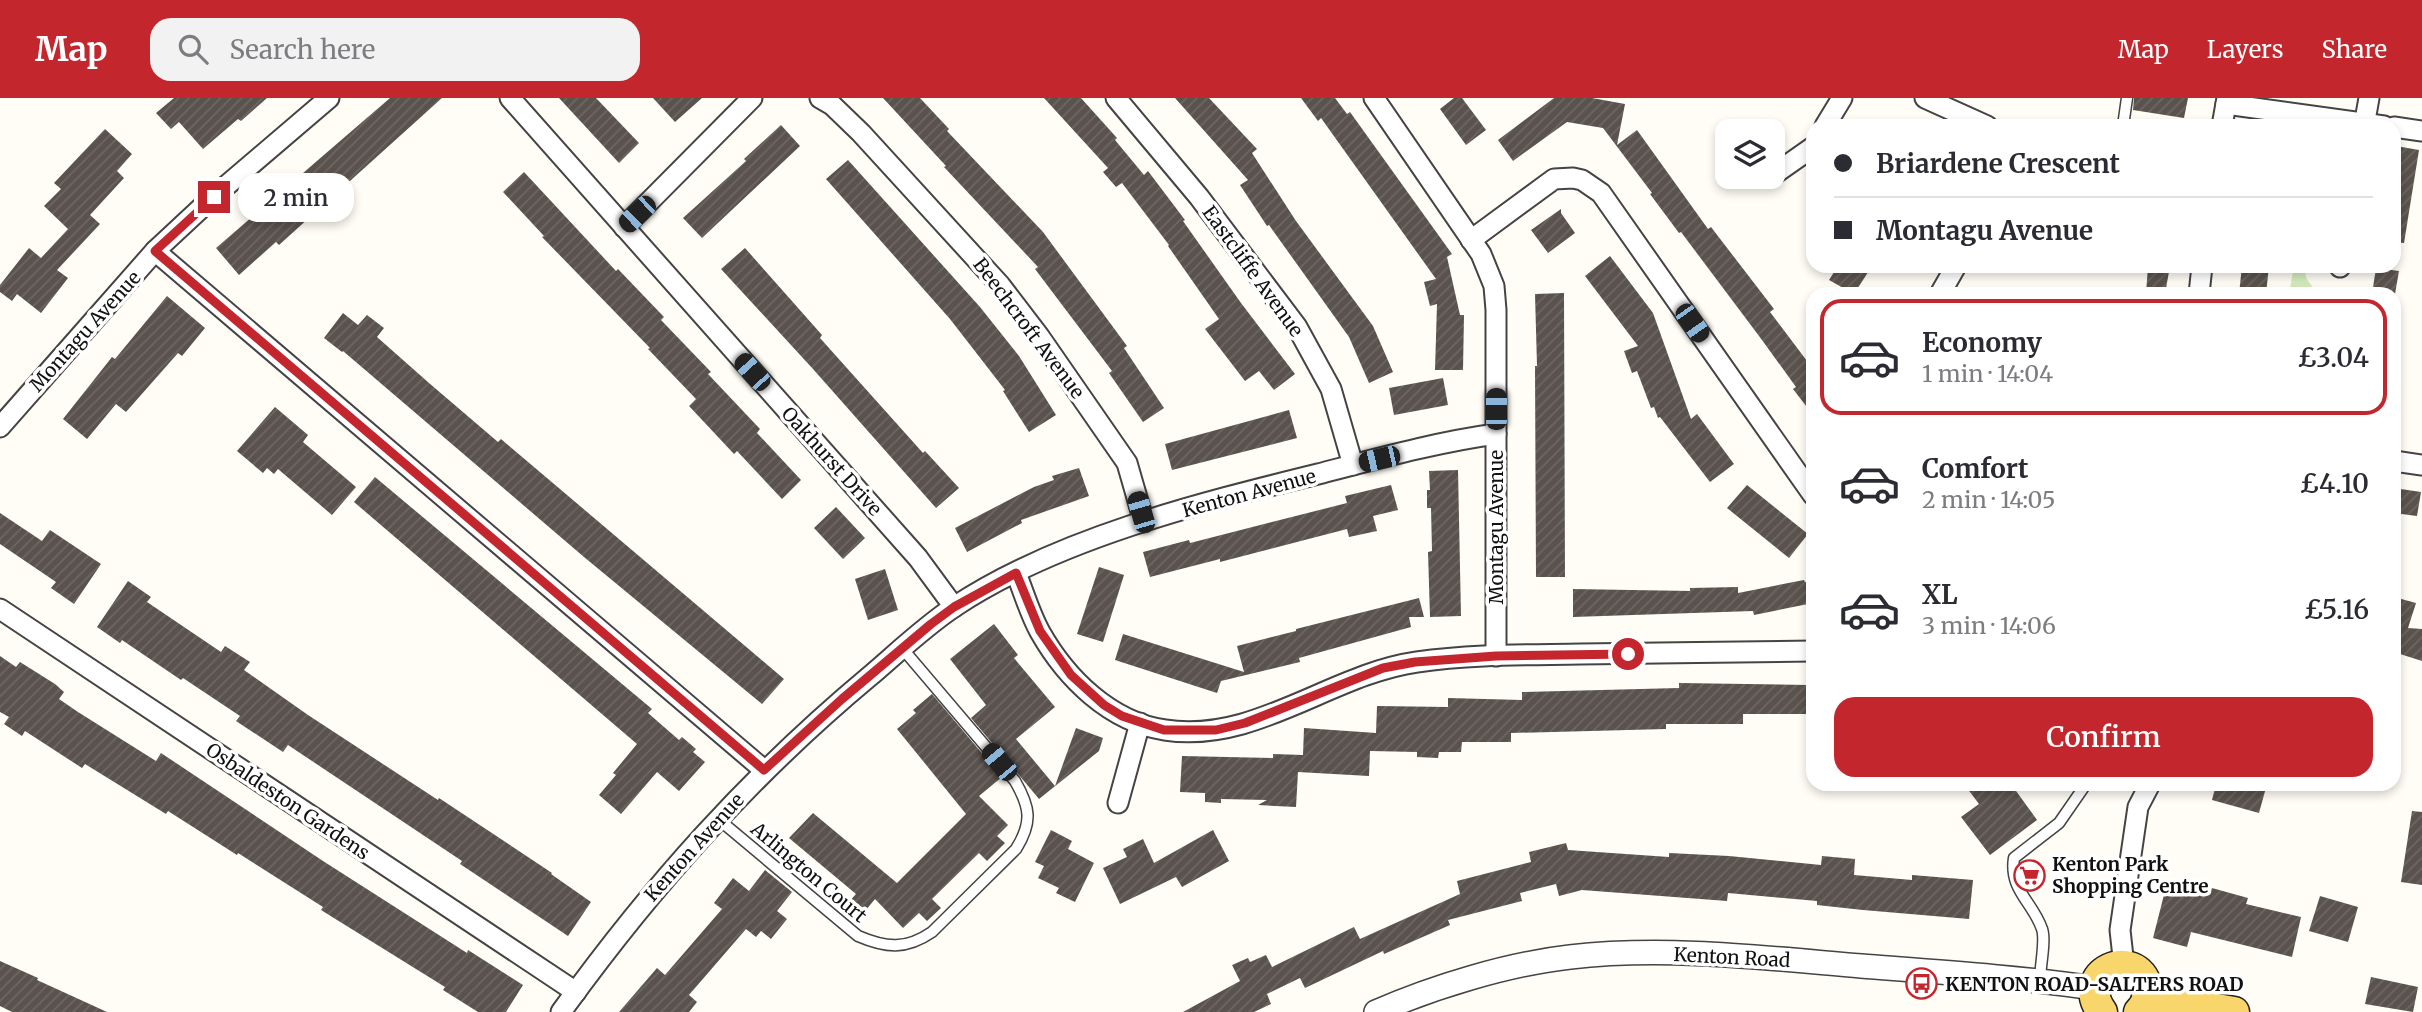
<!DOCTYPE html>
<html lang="en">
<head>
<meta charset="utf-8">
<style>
	body { margin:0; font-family:Merriweather,serif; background:#f2f2f3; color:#2b2b33; height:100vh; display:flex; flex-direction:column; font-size:26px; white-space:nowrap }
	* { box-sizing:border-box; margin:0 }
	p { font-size:23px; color:#7c7c81 }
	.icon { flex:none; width:38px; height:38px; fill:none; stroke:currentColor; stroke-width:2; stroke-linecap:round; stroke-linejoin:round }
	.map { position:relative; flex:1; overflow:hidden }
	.panel { position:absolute; left:1806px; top:189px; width:595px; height:504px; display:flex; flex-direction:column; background:#fff; border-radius:21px; box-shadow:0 4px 10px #0003 }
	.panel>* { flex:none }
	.top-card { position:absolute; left:1806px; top:21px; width:595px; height:154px; border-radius:21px; box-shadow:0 4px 10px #0003; display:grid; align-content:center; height:154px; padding:0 28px; background:#fff }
	.buttons { position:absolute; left:1715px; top:21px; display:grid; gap:14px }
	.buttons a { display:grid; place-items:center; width:70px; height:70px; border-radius:14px; background:#fff; box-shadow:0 4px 10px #0003; font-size:35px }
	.end { position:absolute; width:32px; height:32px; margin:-16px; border:9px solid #c4262e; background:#fff; box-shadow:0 0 0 4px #fff }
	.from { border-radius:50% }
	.bubble { position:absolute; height:49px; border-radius:21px; background:#fff; box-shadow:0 4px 10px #0003; font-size:23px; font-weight:600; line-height:49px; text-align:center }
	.car { position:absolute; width:21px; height:42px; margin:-21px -10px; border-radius:9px; box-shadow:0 0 5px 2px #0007; background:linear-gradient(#222 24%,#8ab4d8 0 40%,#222 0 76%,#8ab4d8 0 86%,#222 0) }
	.top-card b { display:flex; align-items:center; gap:24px; height:66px; font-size:26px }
	.top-card b+b { border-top:2px solid #e1e1e2 }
	.top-card i { width:18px; height:18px; background:#2b2b33 }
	ul { padding:12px 0 0; list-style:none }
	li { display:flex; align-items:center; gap:21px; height:116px; margin:0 14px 10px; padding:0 14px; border:4px solid transparent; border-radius:21px }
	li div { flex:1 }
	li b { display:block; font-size:26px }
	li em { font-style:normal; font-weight:600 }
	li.on { border-color:#c4262e }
	li>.icon { width:63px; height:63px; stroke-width:1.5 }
	.cta { display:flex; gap:14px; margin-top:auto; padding:14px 28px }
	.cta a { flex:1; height:80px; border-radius:21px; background:#c4262e; color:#fff; font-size:28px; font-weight:600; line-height:80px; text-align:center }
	header { display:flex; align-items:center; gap:42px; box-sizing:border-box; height:98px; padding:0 35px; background:#c4262e; color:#fff }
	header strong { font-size:33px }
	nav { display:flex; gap:38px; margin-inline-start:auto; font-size:24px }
	.search { width:490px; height:63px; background:#f2f2f3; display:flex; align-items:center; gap:18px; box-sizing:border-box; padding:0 24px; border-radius:21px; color:#7c7c81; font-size:26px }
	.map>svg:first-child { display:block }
	.grass { fill:url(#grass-tufts) }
	.building { fill:url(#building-hatch) }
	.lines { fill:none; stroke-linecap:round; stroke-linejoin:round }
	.service-casing { stroke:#444; stroke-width:13 }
	.minor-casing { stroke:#444; stroke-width:23 }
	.tertiary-casing { stroke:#444; stroke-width:26 }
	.primary-casing { stroke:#222; stroke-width:33 }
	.service { stroke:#fff; stroke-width:10 }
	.minor { stroke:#fff; stroke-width:19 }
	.tertiary { stroke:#fff; stroke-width:23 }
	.primary { stroke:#f9d66b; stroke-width:30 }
	.route { stroke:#c4262e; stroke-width:9 }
	.labels { text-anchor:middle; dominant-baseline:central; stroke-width:7; stroke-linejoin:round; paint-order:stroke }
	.street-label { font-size:19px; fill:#111; stroke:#fff }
	.poi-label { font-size:19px; font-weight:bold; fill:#111; stroke:#fff; text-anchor:start }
</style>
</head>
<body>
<header>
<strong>Map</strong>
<div class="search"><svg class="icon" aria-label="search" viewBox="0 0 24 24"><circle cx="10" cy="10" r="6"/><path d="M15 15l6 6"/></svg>Search here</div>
<nav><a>Map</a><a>Layers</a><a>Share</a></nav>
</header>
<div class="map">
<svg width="2422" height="914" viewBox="0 0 2422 914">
	<defs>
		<pattern id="grass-tufts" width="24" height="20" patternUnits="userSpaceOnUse" patternTransform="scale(1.75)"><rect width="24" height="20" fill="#d5ebbd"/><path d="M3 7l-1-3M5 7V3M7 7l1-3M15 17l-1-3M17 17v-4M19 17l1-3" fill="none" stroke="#b6c8a1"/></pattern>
		<pattern id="building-hatch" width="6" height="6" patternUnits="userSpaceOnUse" patternTransform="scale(1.75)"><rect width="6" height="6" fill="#5a524d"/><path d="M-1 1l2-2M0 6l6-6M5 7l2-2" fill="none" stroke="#6d6662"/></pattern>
	</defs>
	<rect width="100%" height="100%" fill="#fffdf5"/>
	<path class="grass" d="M2294 168H2306C2302 181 2313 187 2318 196H2289Z"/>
	<g class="building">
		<polygon points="174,0 267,0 241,23 238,21 203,51 179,24 171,31 156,15"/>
		<polygon points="390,0 442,0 279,147 276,144 239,177 216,150"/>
		<polygon points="559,0 596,0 639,45 619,65"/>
		<polygon points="653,0 702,0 675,24"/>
		<polygon points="883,0 920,0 949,31 947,33 1043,134 1127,248 1124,250 1164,310 1143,324 1109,275 1112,273 1035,171 1038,169 944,69 946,68"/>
		<polygon points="1044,0 1081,0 1117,40 1115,42 1144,77 1148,73 1185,122 1183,123 1241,205 1295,276 1274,292 1259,273 1245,283 1205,231 1219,221 1168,148 1169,147 1122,85 1116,89 1103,74 1108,70"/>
		<polygon points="1175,0 1209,0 1257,51 1252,55 1296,123 1373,228 1393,274 1369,285 1349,239 1269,127 1267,128 1240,87 1248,82"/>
		<polygon points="1301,0 1335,0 1347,16 1350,14 1452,156 1447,159 1460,217 1464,217 1463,272 1435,272 1437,206 1430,208 1424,184 1436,181 1321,20 1318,23"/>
		<polygon points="1454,0 1462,0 1486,32 1466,47 1440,11"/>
		<polygon points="1554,0 1592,0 1625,6 1617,47 1637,32 1708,131 1711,129 1774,211 1770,214 1813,271 1813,317 1793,291 1796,289 1762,242 1681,134 1679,135 1650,96 1652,95 1603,30 1567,24 1513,63 1498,42"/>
		<polygon points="2134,0 2188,0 2184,20 2133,12"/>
		<polygon points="781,27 800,48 702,140 683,120 746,63 744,61"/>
		<polygon points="105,31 132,56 117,73 124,80 90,117 100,126 57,172 68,180 41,215 17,196 12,203 0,194 0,187 29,150 41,160 68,131 44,108 61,91 54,85"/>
		<polygon points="2396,48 2419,52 2404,145 2394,144 2394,62"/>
		<polygon points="848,62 980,209 1019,258 1056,317 1029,334 1003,293 1005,292 950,221 826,81"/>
		<polygon points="524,74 616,173 618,171 664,219 661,222 711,274 708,276 760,331 757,335 801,382 782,401 737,353 734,356 689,308 696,301 648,251 650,250 542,139 544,138 503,94"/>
		<polygon points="1561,111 1561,115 1575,135 1548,155 1531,132"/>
		<polygon points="745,150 822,237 820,240 923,355 925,353 959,390 936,410 813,271 721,171"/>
		<polygon points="1610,158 1653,215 1691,321 1697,316 1734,366 1710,384 1660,319 1658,320 1654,309 1651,310 1637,273 1632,275 1624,253 1638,248 1585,178"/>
		<polygon points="1838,168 1872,168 1854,196 1829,182"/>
		<polygon points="2148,168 2170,168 2165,196 2146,196"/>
		<polygon points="2242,168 2269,168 2266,196 2239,196"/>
		<polygon points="2376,170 2399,173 2395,196 2372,196"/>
		<polygon points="1564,195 1565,479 1536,479 1535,268 1537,268 1535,196"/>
		<polygon points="167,198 205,230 182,258 178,255 126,314 116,306 87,341 63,321 112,259 115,261"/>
		<polygon points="343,215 358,227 367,217 384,230 377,239 429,285 498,344 501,341 784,581 762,606 584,459 343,253 342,254 324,240"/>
		<polygon points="1443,280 1448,307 1394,317 1389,290"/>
		<polygon points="275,309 308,337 303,344 356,389 332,417 278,371 274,376 267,370 263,375 237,353"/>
		<polygon points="1289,312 1297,340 1172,372 1165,346"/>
		<polygon points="1079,370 1089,398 1021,422 1022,425 967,454 955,430 1034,389 1054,382 1052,378"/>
		<polygon points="1458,372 1461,518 1430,519 1428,454 1432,453 1431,410 1427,410 1427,392 1430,392 1429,373"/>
		<polygon points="375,379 652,611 648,615 679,642 682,639 696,651 693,654 705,664 679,693 657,674 621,716 599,697 616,677 613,675 637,646 354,404"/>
		<polygon points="1391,387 1398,412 1373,418 1377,433 1349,439 1347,431 1220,464 1220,461 1150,479 1143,454 1189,442 1190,445 1347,405 1345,398"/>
		<polygon points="1747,387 1808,436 1789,460 1727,410"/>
		<polygon points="2394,390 2421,394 2417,418 2394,415"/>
		<polygon points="836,409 865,440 843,461 814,430"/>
		<polygon points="0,415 42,443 50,432 101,466 74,506 51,490 56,484 0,446"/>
		<polygon points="1099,469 1124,477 1103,544 1077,536"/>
		<polygon points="885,471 898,512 868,522 855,481"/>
		<polygon points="1804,482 1805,484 1813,483 1813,505 1754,517 1753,513 1573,519 1573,491 1690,493 1690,490 1738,489 1738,495"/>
		<polygon points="128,483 151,499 147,504 221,554 225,548 250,564 244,572 308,617 438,702 439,700 552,775 551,776 591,804 568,838 460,766 462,763 288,647 283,654 236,623 240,618 183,580 181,582 122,542 120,545 97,529"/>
		<polygon points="2394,499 2416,505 2408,530 2422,531 2422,563 2400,556 2398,563 2394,563"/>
		<polygon points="1419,500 1424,519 1409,519 1411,529 1299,560 1300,564 1221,583 1217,595 1115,562 1123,536 1244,574 1237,548 1296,533 1296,531"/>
		<polygon points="994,526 1018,557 1014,560 1055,609 1016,641 1055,688 1076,630 1103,640 1099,653 1039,701 971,620 986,607 950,561"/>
		<polygon points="0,558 16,569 20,564 55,586 64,594 59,601 78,614 156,663 161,655 323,763 467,855 468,852 523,887 506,914 478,914 443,892 445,889 321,812 323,809 238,755 237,757 168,713 166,716 85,666 82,670 25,633 22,638 4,626 9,619 0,614"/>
		<polygon points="1679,585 1808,587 1808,616 1743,616 1743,626 1666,626 1666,631 1511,635 1511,644 1462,644 1461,654 1439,654 1438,660 1417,659 1417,654 1370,653 1369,678 1298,674 1296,709 1258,707 1267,702 1221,701 1221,705 1205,704 1205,695 1180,694 1182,658 1273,660 1273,656 1303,657 1304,630 1376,635 1377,608 1448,609 1448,600 1522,602 1522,594 1679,590"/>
		<polygon points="932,596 1002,679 979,698 1008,727 997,738 1005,745 987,763 979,755 932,801 941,810 927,823 919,815 903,830 875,801 861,818 847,806 856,796 789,740 813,715 897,785 966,716 897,631 916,615 913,612"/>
		<polygon points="1964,686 2011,686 2037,722 1990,757 1961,719 1979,706"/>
		<polygon points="2216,686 2267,686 2259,715 2212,702"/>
		<polygon points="2412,713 2422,714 2422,787 2401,784"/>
		<polygon points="1051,732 1072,743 1068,751 1094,765 1075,804 1056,795 1059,790 1038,780 1044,768 1035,764"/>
		<polygon points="1213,732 1229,763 1182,789 1176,779 1120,806 1103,770 1127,759 1123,751 1143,741 1154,765"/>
		<polygon points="1566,745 1568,752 1669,759 1669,755 1729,758 1821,767 1822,758 1855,761 1854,777 1912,782 1912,777 1973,782 1969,821 1863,812 1817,807 1817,803 1728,795 1727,803 1582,792 1559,798 1556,786 1520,795 1522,803 1448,822 1450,827 1384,856 1383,853 1305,890 1300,880 1267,896 1271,906 1254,914 1183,914 1240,883 1232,867 1248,860 1250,864 1266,857 1272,869 1354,829 1360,841 1460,796 1457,783 1531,764 1529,754"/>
		<polygon points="765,772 792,794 777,813 787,821 771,841 761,833 756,839 746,831 689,897 697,904 689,914 619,914 657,870 665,877 722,811 714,805 733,780 749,793"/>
		<polygon points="2167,785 2210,796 2212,790 2248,800 2246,806 2301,819 2292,859 2191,834 2187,849 2153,840"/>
		<polygon points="2320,798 2358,809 2348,844 2309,833"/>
		<polygon points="0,863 38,880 37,882 107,914 12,914 0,908"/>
		<polygon points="2371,879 2418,889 2413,914 2365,906"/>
	</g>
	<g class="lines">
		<defs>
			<g id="service">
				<polyline points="2123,28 2127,0"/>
				<path d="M717 720 858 838C886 850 906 852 932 834L1016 751C1033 724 1030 709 1015 683L902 550"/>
				<path d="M2040 882C2040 869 2046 842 2042 831 2033 804 2009 792 2014 760L2059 725 2086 686"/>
			</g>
			<g id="minor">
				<polyline points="510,0 918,460 954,509"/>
				<polyline points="820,0 832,7 861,35 1000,187 1039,238 1127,365 1144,424"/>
				<polyline points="1116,0 1199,99 1297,229 1331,291 1353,367"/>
				<polyline points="1374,0 1481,156 1494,188 1496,212 1496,558"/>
				<polyline points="1925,0 1987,28"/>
				<polyline points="2226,6 2384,28"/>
				<polyline points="1825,28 1842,0"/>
				<polyline points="2222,28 2227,0"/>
				<polyline points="2364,28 2369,0"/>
				<polyline points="2394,29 2422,33"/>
				<polyline points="1773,77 1813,49"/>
				<polyline points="624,129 752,0"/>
				<polyline points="1471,142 1554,81 1573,80 1582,82 1601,95 1813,397"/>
				<polyline points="155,153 764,672"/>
				<polyline points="2340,169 2340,168"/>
				<polyline points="1940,196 1956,168"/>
				<polyline points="2199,196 2202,168"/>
				<polyline points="0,329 155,153 213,99 329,0"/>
				<polyline points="2394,363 2422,367"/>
				<path d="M1016 475C1024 495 1030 516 1040 534 1066 580 1110 624 1165 632 1255 646 1331 576 1417 564 1471 556 1526 557 1581 556 1658 555 1736 554 1813 553"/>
				<polyline points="0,511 576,894"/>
				<polyline points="1118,705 1140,625"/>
				<polyline points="2124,868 2120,832 2138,709 2150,686"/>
				<path d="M561 914C652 788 750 678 870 578 897 555 924 529 954 509 1056 441 1200 405 1318 376 1376 361 1437 344 1496 336"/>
			</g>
			<path id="tertiary" d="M1376 914C1433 889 1508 866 1570 859 1666 848 1766 860 1861 868 1939 874 2017 879 2094 890"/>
			<g id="primary">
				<polyline points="2147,899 2234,914"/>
				<path d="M2102 914C2073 874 2136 847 2147 889 2150 899 2146 907 2139 914"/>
			</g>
		</defs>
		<use href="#service" class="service-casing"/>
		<use href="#minor" class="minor-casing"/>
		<use href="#tertiary" class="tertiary-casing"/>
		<use href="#primary" class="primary-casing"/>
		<use href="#service" class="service"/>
		<use href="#minor" class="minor"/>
		<use href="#tertiary" class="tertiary"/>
		<use href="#primary" class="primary"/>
	</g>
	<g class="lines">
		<polyline class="route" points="214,99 155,153 764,672 842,601 931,526 954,509 1016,475 1040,533 1071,577 1104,607 1122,618 1164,632 1216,632 1245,625 1383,570 1415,564 1496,558 1628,556"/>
	</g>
	<defs>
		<symbol id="supermarket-ring" viewBox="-11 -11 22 22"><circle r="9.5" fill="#fff" stroke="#c4262e" stroke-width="1.5"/><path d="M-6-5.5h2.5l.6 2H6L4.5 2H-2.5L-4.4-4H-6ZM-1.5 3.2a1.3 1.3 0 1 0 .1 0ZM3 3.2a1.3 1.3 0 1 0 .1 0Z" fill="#c4262e"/></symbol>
		<symbol id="bus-ring" viewBox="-11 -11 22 22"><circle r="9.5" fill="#fff" stroke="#c4262e" stroke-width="1.5"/><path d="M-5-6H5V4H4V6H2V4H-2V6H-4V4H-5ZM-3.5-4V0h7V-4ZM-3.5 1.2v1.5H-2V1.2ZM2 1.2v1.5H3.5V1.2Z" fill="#c4262e"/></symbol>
	</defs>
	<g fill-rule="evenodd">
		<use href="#supermarket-ring" x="2012" y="760" width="35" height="35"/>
		<use href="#bus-ring" x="1904" y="868" width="35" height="35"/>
	</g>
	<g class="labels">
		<g class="street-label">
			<text transform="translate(1253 173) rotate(54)">Eastcliffe Avenue</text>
			<text transform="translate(1029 230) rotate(53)">Beechcroft Avenue</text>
			<text transform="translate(85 233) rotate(-48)">Montagu Avenue</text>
			<text transform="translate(832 363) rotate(48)">Oakhurst Drive</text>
			<text transform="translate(1249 395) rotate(-15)">Kenton Avenue</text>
			<text transform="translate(1496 429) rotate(-90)">Montagu Avenue</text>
			<text transform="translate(288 703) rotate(34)">Osbaldeston Gardens</text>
			<text transform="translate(694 749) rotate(-48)">Kenton Avenue</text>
			<text transform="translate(809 774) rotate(40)">Arlington Court</text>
			<text transform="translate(1732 859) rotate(3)">Kenton Road</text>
		</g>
		<g class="poi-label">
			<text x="2052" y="766">Kenton Park<tspan x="2052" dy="22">Shopping Centre</tspan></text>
			<text x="1945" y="886">KENTON ROAD-SALTERS ROAD</text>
		</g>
	</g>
</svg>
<div class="buttons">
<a><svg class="icon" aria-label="layers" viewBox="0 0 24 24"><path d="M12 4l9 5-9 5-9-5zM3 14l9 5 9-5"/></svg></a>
</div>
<i class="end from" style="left:1628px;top:556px"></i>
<i class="end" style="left:214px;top:99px"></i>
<div class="bubble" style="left:238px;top:75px;width:116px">2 min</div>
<i class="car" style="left:637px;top:116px;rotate:226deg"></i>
<i class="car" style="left:1692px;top:225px;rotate:145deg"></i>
<i class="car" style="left:752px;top:274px;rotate:318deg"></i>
<i class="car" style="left:1496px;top:311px;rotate:0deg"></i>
<i class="car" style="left:1379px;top:361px;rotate:257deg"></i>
<i class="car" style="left:1141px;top:414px;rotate:344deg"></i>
<i class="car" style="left:999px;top:664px;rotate:320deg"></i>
<div class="top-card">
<b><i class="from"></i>Briardene Crescent</b>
<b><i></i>Montagu Avenue</b>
</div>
<section class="panel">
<ul>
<li class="on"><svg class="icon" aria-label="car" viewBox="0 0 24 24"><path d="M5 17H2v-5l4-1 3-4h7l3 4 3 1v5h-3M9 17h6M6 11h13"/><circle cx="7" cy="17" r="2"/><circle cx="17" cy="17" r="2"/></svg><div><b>Economy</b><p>1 min · 14:04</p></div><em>£3.04</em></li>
<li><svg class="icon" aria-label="car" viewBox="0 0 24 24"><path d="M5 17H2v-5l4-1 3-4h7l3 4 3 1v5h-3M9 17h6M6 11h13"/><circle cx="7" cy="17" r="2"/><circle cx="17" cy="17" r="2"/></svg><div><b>Comfort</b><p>2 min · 14:05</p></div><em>£4.10</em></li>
<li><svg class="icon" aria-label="car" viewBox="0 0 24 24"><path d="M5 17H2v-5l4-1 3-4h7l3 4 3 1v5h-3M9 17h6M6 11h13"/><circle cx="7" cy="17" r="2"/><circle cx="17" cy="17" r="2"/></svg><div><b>XL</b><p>3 min · 14:06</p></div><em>£5.16</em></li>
</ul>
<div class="cta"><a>Confirm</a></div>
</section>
</div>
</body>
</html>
